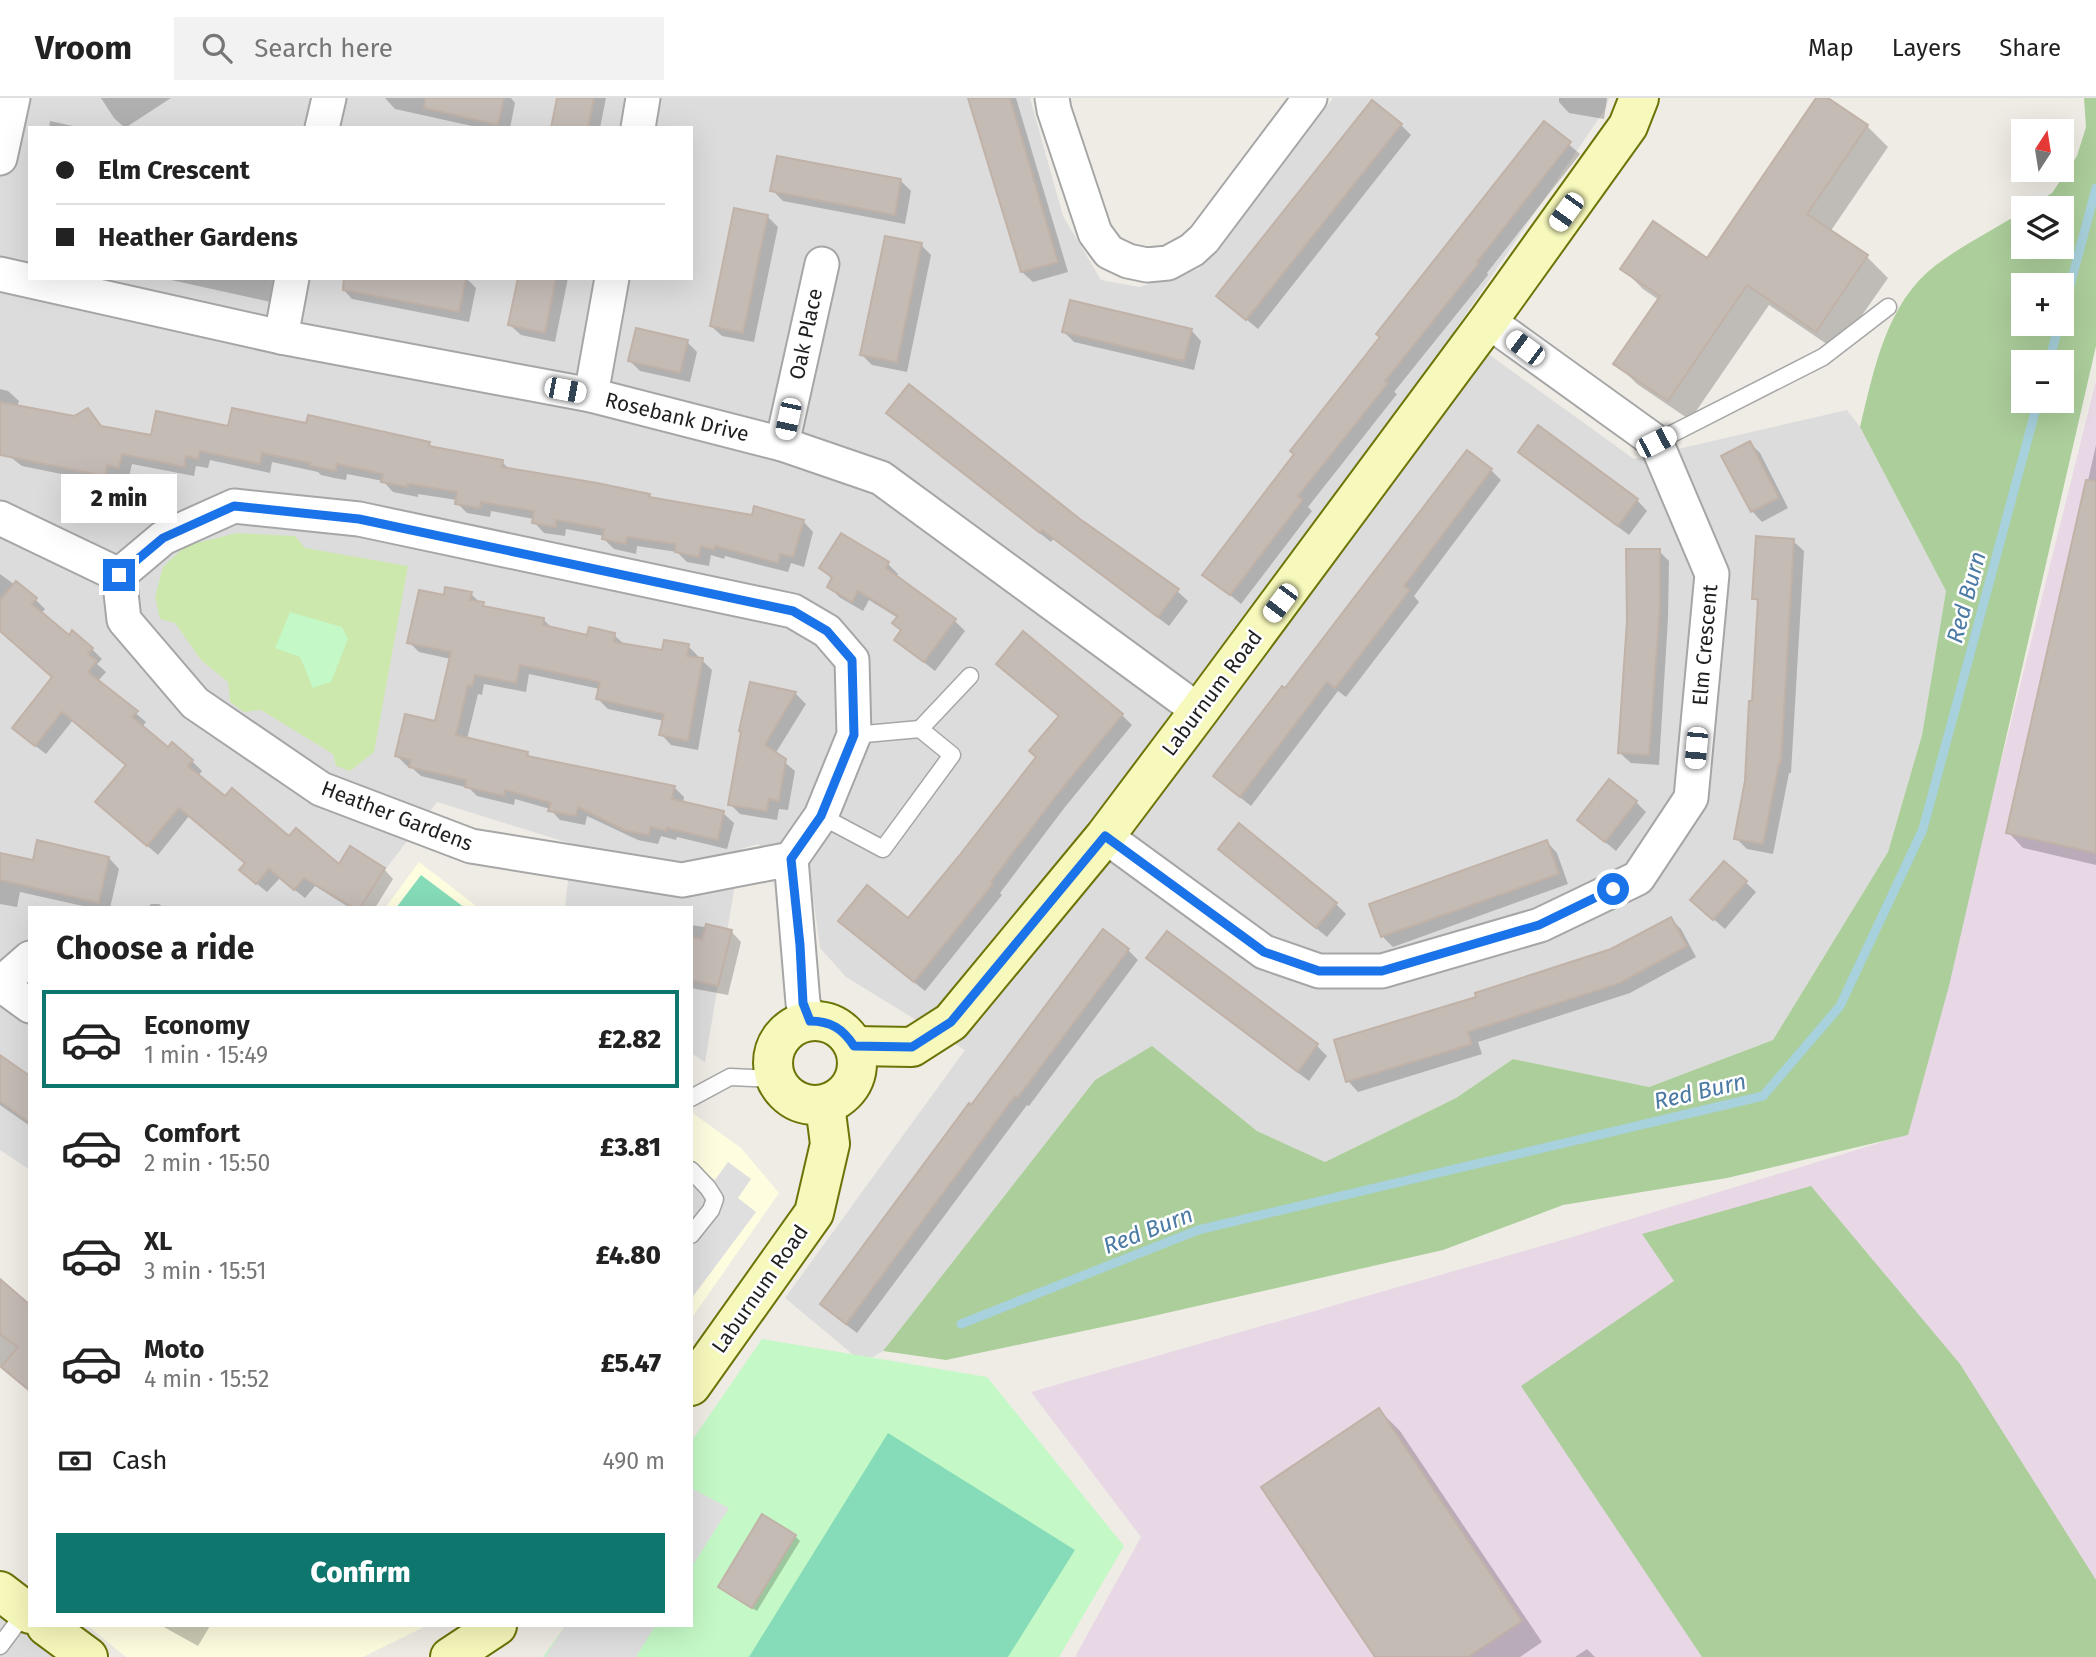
<!DOCTYPE html>
<html lang="en">
<head>
<meta charset="utf-8">
<style>
	body { margin:0; font-family:"Fira Sans",sans-serif; background:#f2f2f2; color:#222; height:100vh; display:flex; flex-direction:column; font-size:26px; white-space:nowrap }
	* { box-sizing:border-box; margin:0 }
	p { font-size:23px; color:#767676 }
	.icon { flex:none; width:38px; height:38px; fill:none; stroke:currentColor; stroke-width:2; stroke-linecap:round; stroke-linejoin:round }
	.map { position:relative; flex:1; overflow:hidden }
	.side { position:absolute; left:28px; top:808px; width:665px; height:721px; display:flex; flex-direction:column; background:#fff; border-radius:0px; box-shadow:0 7px 28px #0002 }
	.side>* { flex:none }
	.hud { position:absolute; left:28px; top:28px; width:665px; height:154px; border-radius:0px; box-shadow:0 7px 28px #0002; display:grid; align-content:center; height:154px; padding:0 28px; background:#fff }
	.needle { width:46px; rotate:12deg }
	.buttons { position:absolute; left:2011px; top:21px; display:grid; gap:14px }
	.buttons a { display:grid; place-items:center; width:63px; height:63px; border-radius:0px; background:#fff; box-shadow:0 7px 28px #0002; font-size:35px }
	.end { position:absolute; width:32px; height:32px; margin:-16px; border:9px solid #1a73e8; background:#fff; box-shadow:0 0 0 4px #fff }
	.from { border-radius:50% }
	.bubble { position:absolute; height:49px; border-radius:0px; background:#fff; box-shadow:0 7px 28px #0002; font-size:23px; font-weight:800; line-height:49px; text-align:center }
	.car { position:absolute; width:21px; height:42px; margin:-21px -10px; border-radius:9px; box-shadow:0 0 5px 2px #0007; background:linear-gradient(#fff 24%,#345 0 40%,#fff 0 76%,#345 0 86%,#fff 0) }
	.hud b { display:flex; align-items:center; gap:24px; height:66px; font-size:26px }
	.hud b+b { border-top:2px solid #e0e0e0 }
	.hud i { width:18px; height:18px; background:#222 }
	ul { padding:0; list-style:none }
	li { display:flex; align-items:center; gap:21px; height:98px; margin:0 14px 10px; padding:0 14px; border:4px solid transparent; border-radius:0px }
	li div { flex:1 }
	li b { display:block; font-size:26px }
	li em { font-style:normal; font-weight:800 }
	li.active { border-color:#0f766e }
	li>.icon { width:63px; height:63px; stroke-width:1.5 }
	h2 { padding:0 28px; font-size:32px; line-height:84px }
	.pay { display:flex; align-items:center; gap:18px; height:77px; padding:0 28px; font-size:26px }
	.pay p { margin-inline-start:auto }
	.action { display:flex; gap:14px; margin-top:auto; padding:14px 28px }
	.action a { flex:1; height:80px; border-radius:0px; background:#0f766e; color:#fff; font-size:28px; font-weight:800; line-height:80px; text-align:center }
	header { display:flex; align-items:center; gap:42px; box-sizing:border-box; height:98px; padding:0 35px; background:#fff; border-bottom:2px solid #e0e0e0 }
	header strong { font-size:33px }
	nav { display:flex; gap:38px; margin-inline-start:auto; font-size:24px }
	.search { width:490px; height:63px; background:#f2f2f2; display:flex; align-items:center; gap:18px; box-sizing:border-box; padding:0 24px; border-radius:0px; color:#767676; font-size:26px }
	.map>svg:first-child { display:block }
	.residential { fill:#dddcdc; fill-rule:evenodd }
	.industrial { fill:#e8d8e6 }
	.education { fill:#fefde0 }
	.grass { fill:#cce8ad }
	.forest { fill:#acce9b; fill-rule:evenodd }
	.park { fill:#c4f8c6 }
	.pitch { fill:#86dcb8 }
	.parking { fill:#dfdfdf }
	.shadow { fill:#0003 }
	.lines { fill:none; stroke-linecap:round; stroke-linejoin:round }
	.stream { stroke:#a7d1dc; stroke-width:9 }
	.building { fill:#c4bbb5; stroke:#c1b2a8; stroke-width:2 }
	.lane-casing { stroke:#a6a6a6; stroke-width:19 }
	.street-casing { stroke:#a6a6a6; stroke-width:37 }
	.secondary-casing { stroke:#6c7408; stroke-width:42 }
	.lane { stroke:#fff; stroke-width:16 }
	.street { stroke:#fff; stroke-width:33 }
	.secondary { stroke:#f7f8bb; stroke-width:38 }
	.route { stroke:#1a73e8; stroke-width:9 }
	.labels { text-anchor:middle; dominant-baseline:central; stroke-width:5; stroke-linejoin:round; paint-order:stroke }
	.street-label { font-size:21px; fill:#1f1f1f; stroke:#fff }
	.water-label { font-size:23px; font-style:italic; fill:#4b7aa4; stroke:#fff }
</style>
</head>
<body>
<header>
<strong>Vroom</strong>
<div class="search"><svg class="icon" aria-label="search" viewBox="0 0 24 24"><circle cx="10" cy="10" r="6"/><path d="M15 15l6 6"/></svg>Search here</div>
<nav><a>Map</a><a>Layers</a><a>Share</a></nav>
</header>
<div class="map">
<svg width="2096" height="1559" viewBox="0 0 2096 1559">
	<rect width="100%" height="100%" fill="#efece5"/>
	<g class="residential">
		<path d="M0 0H1030L1063 118 1101 182 1139 189 1199 171 1333 0H1609L1606 10 1455 232 1634 361 1847 312 1860 329 1946 493 1922 637 1888 754 1773 942 1649 989 1513 961 1456 1000 1325 1064 1257 1033 1152 949 1095 982 883 1253 863 1265 785 1200 965 952 846 879 820 850 811 783 758 746 741 751 705 964 691 955V810H565L572 746 437 704 356 810H30V1072L0 1052ZM30 30H691V180H30Z"/>
		<polygon points="0,1513 60,1559 0,1559"/>
	</g>
	<polygon class="industrial" points="2096,283 2096,1559 1075,1559 1141,1439 1031,1294 1566,1141 1905,1037 1969,792"/>
	<g class="education">
		<polygon points="419,764 479,810 385,810"/>
		<polygon points="691,1014 741,1050 779,1095 691,1221"/>
		<polygon points="88,1528 426,1528 363,1559 126,1559"/>
	</g>
	<polygon class="grass" points="237,435 295,438 305,450 408,468 374,654 350,673 336,668 333,656 261,612 244,614 230,604 228,584 201,562 175,525 160,521 155,499 163,469 185,448"/>
	<g class="forest">
		<path d="M2084 0H2096V248L1949 888 1908 1037 1727 1080 1563 1107 1443 1152 1140 1221 946 1262 883 1253 1095 982 1152 948 1257 1033 1325 1064 1456 1000 1513 961 1649 989 1773 942 1888 754 1922 637 1946 493 1860 329C1874 272 1886 205 1936 167 1963 147 1995 131 2023 113V149H2062V110H2027L2052 95 2077 58 2086 29ZM2023 187H2062V226H2023ZM2023 264H2062V303H2023Z"/>
		<polygon points="1811,1088 1960,1266 2096,1482 2096,1559 1702,1559 1521,1288 1674,1183 1642,1136"/>
	</g>
	<g class="park">
		<polygon points="290,514 342,529 348,541 331,584 313,590 300,559 275,550"/>
		<polygon points="762,1241 987,1279 1124,1448 1059,1559 543,1559 565,1528 691,1528 691,1344"/>
	</g>
	<g class="pitch">
		<polygon points="421,777 465,810 396,810"/>
		<polygon points="888,1335 1075,1452 1008,1559 749,1559"/>
	</g>
	<g class="parking">
		<polygon points="728,1064 751,1081 738,1100 756,1114 691,1201 691,1065 715,1082"/>
		<polygon points="691,1390 729,1410 691,1470"/>
		<polygon points="565,1528 655,1528 636,1559 545,1559"/>
	</g>
	<g class="shadow">
		<polygon points="101,0 171,0 125,30 114,20"/>
		<polygon points="385,0 511,0 515,5 510,30 481,30 395,11"/>
		<polygon points="558,0 606,0 600,30 552,30"/>
		<polygon points="970,0 1016,0 1068,174 1033,184 1022,174"/>
		<polygon points="1559,0 1607,0 1604,21 1569,15 1559,4"/>
		<polygon points="1818,0 1825,0 1867,28 1888,49 1830,134 1867,159 1888,180 1837,253 1769,207 1690,322 1637,286 1616,265 1659,202 1643,191 1622,170 1708,163"/>
		<polygon points="50,23 82,30 49,30"/>
		<polygon points="1544,25 1580,56 1487,175 1488,177 1394,294 1397,296 1308,409 1312,413 1241,506 1205,476"/>
		<polygon points="1401,27 1411,37 1258,231 1218,198"/>
		<polygon points="901,83 911,93 905,126 783,103 772,92"/>
		<polygon points="767,118 778,129 754,244 722,238 711,228"/>
		<polygon points="921,147 931,157 907,274 872,267 862,257"/>
		<polygon points="162,180 281,180 275,205"/>
		<polygon points="344,180 466,180 476,190 469,224 352,201 342,190"/>
		<polygon points="520,180 568,180 555,244 521,237 510,227"/>
		<polygon points="1191,232 1201,243 1194,272 1074,244 1064,234"/>
		<polygon points="687,244 697,254 690,284 640,273 630,263"/>
		<polygon points="0,291 8,293 19,303 17,309 75,320 87,312 103,330 152,339 230,330 308,327 429,346 434,351 502,364 511,373 649,397 654,402 753,419 803,423 813,434 804,469 791,465 788,474 725,458 724,461 711,457 709,468 687,464 677,454 637,448 636,456 614,451 604,441 604,438 566,431 565,438 544,435 534,424 534,421 491,413 490,419 467,415 457,405 457,402 418,396 418,399 393,394 383,383 347,376 346,382 334,380 321,377 318,374 272,364 270,375 210,362 208,370 196,368 194,378 132,366 129,379 117,377 115,387 22,368 0,351"/>
		<polygon points="889,315 1079,422 1177,493 1188,503 1169,528 1053,441 1051,444"/>
		<polygon points="1750,345 1760,355 1788,410 1762,424 1752,413 1724,359"/>
		<polygon points="2096,347 2096,767 2023,750 2008,734"/>
		<polygon points="1520,353 1637,402 1647,413 1629,437 1530,364"/>
		<polygon points="1491,372 1501,382 1414,498 1419,504 1346,599 1338,593 1251,708 1226,688 1216,678 1285,593"/>
		<polygon points="1793,443 1804,453 1791,675 1789,675 1773,756 1747,751 1736,740 1747,683 1753,605 1759,505 1754,500"/>
		<polygon points="1659,453 1669,463 1668,520 1659,667 1631,665 1620,655"/>
		<polygon points="888,466 898,476 896,480 955,523 965,533 935,573 896,542 903,533 898,520 869,502 863,513 839,499 829,488 833,482 821,470"/>
		<polygon points="0,476 36,502 45,511 41,516 69,539 92,551 102,561 97,566 106,574 98,583 146,624 142,629 169,651 192,663 202,673 198,678 225,701 339,768 384,771 393,781 375,810 350,810 315,788 305,800 280,780 267,794 251,781 247,766 189,718 158,757 107,713 128,668 73,622 46,656 24,639 54,580 0,534"/>
		<polygon points="471,496 487,511 543,521 553,531 588,539 614,537 625,547 664,554 688,548 698,558 697,561 702,562 712,572 698,652 671,647 661,636 664,623 608,611 598,601 600,591 529,576 526,594 484,586 482,597 478,596 467,641 527,655 533,662 674,689 684,699 683,706 723,715 734,725 727,751 677,739 676,742 661,738 658,746 638,742 587,718 585,727 560,722 550,711 515,701 514,707 477,698 469,690 421,678 411,669 407,668 397,658 436,625 451,561 419,554 409,544 445,499"/>
		<polygon points="752,586 796,596 806,606 775,656 795,673 788,712 779,711 777,722 740,716 730,706"/>
		<polygon points="1122,617 1132,627 1065,709 1000,795 1002,797 925,893 851,833 908,822"/>
		<polygon points="1636,704 1646,714 1616,753 1579,722"/>
		<polygon points="1547,744 1557,755 1568,786 1393,849 1382,838"/>
		<polygon points="0,757 34,764 109,760 119,771 110,810 92,810 20,794 17,809 0,806"/>
		<polygon points="1231,761 1336,806 1346,816 1327,839"/>
		<polygon points="1725,765 1756,794 1725,831 1703,812"/>
		<polygon points="151,806 159,806 164,810 147,810"/>
		<polygon points="1671,821 1681,831 1696,859 1630,895 1478,944 1482,956 1358,994 1348,983 1478,900 1612,853"/>
		<polygon points="691,827 731,833 741,844 728,897 691,890"/>
		<polygon points="1167,835 1317,948 1327,958 1309,983 1159,870 1148,860"/>
		<polygon points="1128,852 1138,862 1029,1008 1027,1007 857,1235 832,1216 822,1206 971,1009"/>
		<polygon points="0,959 30,980 30,1028 0,1007"/>
		<polygon points="0,1184 30,1209 30,1293 0,1268"/>
		<polygon points="1379,1312 1400,1333 1542,1544 1520,1559 1377,1559"/>
		<polygon points="795,1438 800,1443 757,1513 720,1489"/>
		<polygon points="162,1528 210,1528 198,1548"/>
		<polygon points="1587,1551 1595,1559 1575,1559"/>
	</g>
	<g class="lines">
		<g class="stream">
			<polyline points="2062,218 2096,90"/>
			<polyline points="2049,264 2059,226"/>
			<polyline points="961,1226 1198,1132 1763,998 1840,908 1923,731 2038,303"/>
		</g>
	</g>
	<g class="building">
		<polygon points="425,0 504,0 498,27 424,10"/>
		<polygon points="557,0 594,0 588,30 551,30"/>
		<polygon points="968,0 1010,0 1058,164 1021,174"/>
		<polygon points="1816,0 1828,0 1868,27 1807,116 1868,157 1816,234 1747,187 1668,303 1613,266 1660,198 1620,171 1653,123 1707,160"/>
		<polygon points="1372,2 1402,26 1246,222 1216,198"/>
		<polygon points="1544,23 1571,44 1477,164 1479,165 1385,283 1388,285 1298,398 1303,402 1230,497 1202,477 1294,356 1290,353 1380,239 1376,236"/>
		<polygon points="777,58 901,81 895,117 770,93"/>
		<polygon points="734,110 768,117 743,235 710,228"/>
		<polygon points="885,138 922,145 897,264 860,257"/>
		<polygon points="344,180 466,180 459,214 343,192"/>
		<polygon points="518,180 556,180 545,235 508,227"/>
		<polygon points="1070,202 1192,231 1184,263 1062,234"/>
		<polygon points="636,230 688,242 680,275 628,263"/>
		<polygon points="909,286 1080,421 1179,491 1158,519 1042,432 1040,435 886,315"/>
		<polygon points="0,304 74,318 88,310 101,328 151,337 156,313 228,328 232,310 306,325 308,317 430,344 429,348 503,362 502,369 597,385 650,396 649,399 752,417 754,408 804,422 793,459 780,456 778,465 715,448 714,452 701,448 699,459 675,454 675,446 627,439 626,446 602,441 604,431 556,422 556,429 532,425 534,413 481,404 480,410 455,406 457,394 408,386 408,389 381,384 383,376 337,366 336,373 322,370 309,368 310,365 262,355 260,366 200,353 198,361 186,358 184,369 122,356 119,370 107,367 105,378 0,357"/>
		<polygon points="1538,327 1638,401 1618,428 1518,354"/>
		<polygon points="1750,343 1779,400 1751,414 1721,358"/>
		<polygon points="1467,352 1492,371 1404,488 1410,492 1335,590 1327,584 1240,699 1213,678 1282,588 1285,590"/>
		<polygon points="2086,382 2096,383 2096,755 2006,735"/>
		<polygon points="841,435 889,464 886,470 956,521 924,564 894,542 901,532 892,525 898,518 858,493 852,504 827,489 832,479 819,470"/>
		<polygon points="1756,438 1794,441 1781,665 1779,665 1763,746 1734,741 1745,683 1749,603 1752,603 1758,501 1752,501"/>
		<polygon points="1626,451 1660,451 1660,509 1649,657 1618,655 1627,523"/>
		<polygon points="16,483 37,500 32,506 69,537 72,532 93,550 88,556 97,563 88,574 138,613 132,619 168,649 172,644 193,662 188,668 225,698 232,690 289,738 296,730 339,766 350,748 385,770 360,810 354,810 304,780 294,792 269,771 256,786 239,772 245,765 179,710 147,748 95,704 126,667 62,614 35,648 12,630 52,579 0,533 0,502"/>
		<polygon points="445,489 472,494 470,502 484,504 483,508 544,520 543,527 587,537 589,529 615,535 614,544 662,552 664,542 689,546 687,558 703,560 688,643 659,637 664,616 596,601 600,584 520,567 516,585 475,577 472,588 468,587 456,637 528,654 527,658 675,688 672,701 724,713 718,742 667,730 666,733 651,729 649,737 626,733 578,709 576,718 548,713 551,705 505,692 504,698 465,689 466,682 409,669 411,662 395,658 405,616 435,623 451,554 407,545 419,492 444,497"/>
		<polygon points="1023,533 1123,616 1055,699 991,784 993,786 914,884 838,823 867,787 908,820 959,758 1036,659 1029,653 1059,618 996,566"/>
		<polygon points="750,584 796,594 765,647 786,661 779,703 769,701 767,713 728,707 741,634 739,633"/>
		<polygon points="1609,681 1637,703 1605,744 1577,722"/>
		<polygon points="1239,725 1337,805 1316,830 1218,751"/>
		<polygon points="37,742 109,759 99,805 0,782 0,755 33,762"/>
		<polygon points="1547,742 1559,776 1381,839 1369,806"/>
		<polygon points="1724,763 1747,783 1713,822 1690,802"/>
		<polygon points="1671,819 1687,848 1620,885 1468,934 1472,946 1346,984 1334,942 1476,899 1475,895 1611,851"/>
		<polygon points="706,826 732,832 718,888 691,882 691,839 702,841"/>
		<polygon points="1103,831 1129,851 1018,999 1015,998 846,1226 820,1206 969,1005 971,1007"/>
		<polygon points="1167,833 1318,946 1298,974 1146,860"/>
		<polygon points="0,957 30,978 30,1025 0,1003"/>
		<polygon points="0,1181 30,1207 30,1293 1,1269 18,1249 0,1236"/>
		<polygon points="1379,1310 1522,1523 1468,1559 1375,1559 1261,1389"/>
		<polygon points="762,1416 796,1437 752,1510 718,1489"/>
	</g>
	<g class="lines">
		<defs>
			<g id="lane">
				<polyline points="1656,344 1823,259 1888,209"/>
				<polyline points="920,631 970,578"/>
				<polyline points="821,718 883,751 952,657 920,631 854,637"/>
				<polyline points="691,1000 730,979 775,981"/>
				<polyline points="691,1072 708,1090 715,1101 711,1112 691,1137"/>
				<polyline points="0,1548 26,1513"/>
			</g>
			<g id="street">
				<polyline points="1052,0 1054,12 1095,135 1109,154 1128,163 1147,167 1168,165 1192,152 1204,141 1310,0"/>
				<polyline points="322,30 329,0"/>
				<polyline points="638,30 643,0"/>
				<polyline points="0,60 13,0"/>
				<polyline points="0,176 281,239 591,297 782,346 881,380 1199,613"/>
				<polyline points="281,239 292,180"/>
				<polyline points="591,297 612,180"/>
				<polyline points="782,346 822,166"/>
				<polyline points="0,420 119,477"/>
				<polyline points="1105,738 1264,854 1319,873 1382,873 1540,827 1638,780 1691,700 1712,476 1656,344 1488,223"/>
				<polyline points="791,761 821,718 854,637 852,562 827,533 793,513 359,421 234,408 163,440 119,477 124,522 195,605 321,691 471,748 682,782 791,761 803,905 810,923"/>
				<polyline points="0,886 30,860"/>
				<polyline points="0,886 30,908"/>
			</g>
			<g id="secondary">
				<circle cx="815" cy="965" r="42"/>
				<polyline points="854,948 912,949 951,924 1105,738 1199,613 1488,223 1628,28 1639,0"/>
				<polyline points="691,1288 814,1115 830,1046 825,1007"/>
				<polyline points="0,1493 30,1516"/>
				<polyline points="46,1528 88,1559"/>
				<polyline points="450,1559 497,1528"/>
			</g>
		</defs>
		<use href="#lane" class="lane-casing"/>
		<use href="#street" class="street-casing"/>
		<use href="#secondary" class="secondary-casing"/>
		<use href="#lane" class="lane"/>
		<use href="#street" class="street"/>
		<use href="#secondary" class="secondary"/>
	</g>
	<g class="lines">
		<path class="route" d="M119 477 163 440 234 408 359 421 793 513 827 533 852 562 854 637 821 718 791 761 800 847 803 905 810 923C831 923 843 931 854 948L912 949 951 924 1105 738 1264 854 1319 873H1382L1539 827 1613 791"/>
	</g>
	<g class="labels">
		<g class="street-label">
			<text transform="translate(806 236) rotate(-78)">Oak Place</text>
			<text transform="translate(677 319) rotate(14)">Rosebank Drive</text>
			<text transform="translate(1705 547) rotate(-85)">Elm Crescent</text>
			<text transform="translate(1212 595) rotate(-53)">Laburnum Road</text>
			<text transform="translate(397 718) rotate(21)">Heather Gardens</text>
			<text transform="translate(760 1191) rotate(-55)">Laburnum Road</text>
		</g>
		<g class="water-label">
			<text transform="translate(1966 499) rotate(-75)">Red Burn</text>
			<text transform="translate(1700 993) rotate(-13)">Red Burn</text>
			<text transform="translate(1148 1132) rotate(-21)">Red Burn</text>
		</g>
	</g>
</svg>
<div class="buttons">
<a><svg class="needle" viewBox="-14 -14 28 28"><path d="M0-13l5 13h-10z" fill="#e53935"/><path d="M0 13l5-13h-10z" fill="#767676"/></svg></a>
<a><svg class="icon" aria-label="layers" viewBox="0 0 24 24"><path d="M12 4l9 5-9 5-9-5zM3 14l9 5 9-5"/></svg></a>
<a>+</a>
<a>−</a>
</div>
<i class="end from" style="left:1613px;top:791px"></i>
<i class="end" style="left:119px;top:477px"></i>
<div class="bubble" style="left:61px;top:376px;width:116px">2 min</div>
<i class="car" style="left:1566px;top:114px;rotate:216deg"></i>
<i class="car" style="left:1525px;top:250px;rotate:307deg"></i>
<i class="car" style="left:565px;top:292px;rotate:101deg"></i>
<i class="car" style="left:788px;top:321px;rotate:192deg"></i>
<i class="car" style="left:1656px;top:344px;rotate:63deg"></i>
<i class="car" style="left:1280px;top:505px;rotate:217deg"></i>
<i class="car" style="left:1696px;top:650px;rotate:185deg"></i>
<div class="hud">
<b><i class="from"></i>Elm Crescent</b>
<b><i></i>Heather Gardens</b>
</div>
<section class="side">
<h2>Choose a ride</h2>
<ul>
<li class="active"><svg class="icon" aria-label="car" viewBox="0 0 24 24"><path d="M5 17H2v-5l4-1 3-4h7l3 4 3 1v5h-3M9 17h6M6 11h13"/><circle cx="7" cy="17" r="2"/><circle cx="17" cy="17" r="2"/></svg><div><b>Economy</b><p>1 min · 15:49</p></div><em>£2.82</em></li>
<li><svg class="icon" aria-label="car" viewBox="0 0 24 24"><path d="M5 17H2v-5l4-1 3-4h7l3 4 3 1v5h-3M9 17h6M6 11h13"/><circle cx="7" cy="17" r="2"/><circle cx="17" cy="17" r="2"/></svg><div><b>Comfort</b><p>2 min · 15:50</p></div><em>£3.81</em></li>
<li><svg class="icon" aria-label="car" viewBox="0 0 24 24"><path d="M5 17H2v-5l4-1 3-4h7l3 4 3 1v5h-3M9 17h6M6 11h13"/><circle cx="7" cy="17" r="2"/><circle cx="17" cy="17" r="2"/></svg><div><b>XL</b><p>3 min · 15:51</p></div><em>£4.80</em></li>
<li><svg class="icon" aria-label="car" viewBox="0 0 24 24"><path d="M5 17H2v-5l4-1 3-4h7l3 4 3 1v5h-3M9 17h6M6 11h13"/><circle cx="7" cy="17" r="2"/><circle cx="17" cy="17" r="2"/></svg><div><b>Moto</b><p>4 min · 15:52</p></div><em>£5.47</em></li>
</ul>
<div class="pay"><svg class="icon" aria-label="cash" viewBox="0 0 24 24"><path d="M3 7h18v10H3z"/><circle cx="12" cy="12" r="2"/></svg>Cash<p>490 m</p></div>
<div class="action"><a>Confirm</a></div>
</section>
</div>
</body>
</html>
